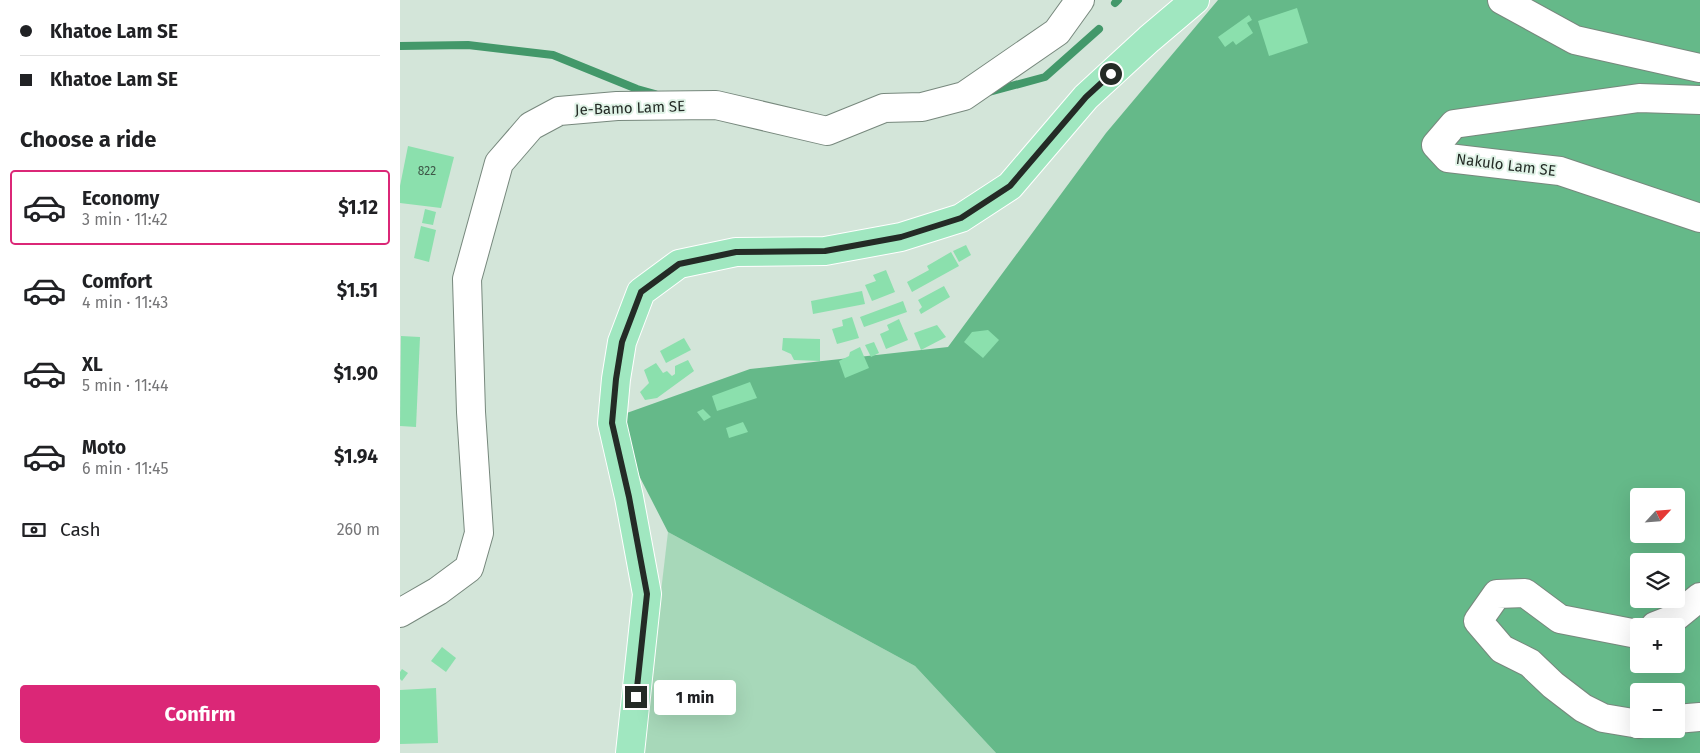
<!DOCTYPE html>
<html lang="en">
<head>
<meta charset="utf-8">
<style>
	body { margin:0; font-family:"Fira Sans",sans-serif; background:#f2f2f2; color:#202124; height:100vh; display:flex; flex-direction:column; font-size:19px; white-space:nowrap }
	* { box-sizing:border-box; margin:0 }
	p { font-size:16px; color:#757577 }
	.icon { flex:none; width:28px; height:28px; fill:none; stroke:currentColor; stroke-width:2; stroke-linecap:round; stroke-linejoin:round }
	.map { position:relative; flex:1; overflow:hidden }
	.sheet { display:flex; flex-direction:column; background:#fff; width:400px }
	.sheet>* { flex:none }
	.banner { display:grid; align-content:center; height:110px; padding:0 20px; background:#fff }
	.needle { width:32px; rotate:64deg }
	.controls { position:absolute; left:1230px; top:488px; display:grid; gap:10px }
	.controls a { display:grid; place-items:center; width:55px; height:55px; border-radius:5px; background:#fff; box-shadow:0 5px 20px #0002; font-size:25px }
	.end { position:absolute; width:22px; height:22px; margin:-11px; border:6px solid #242b26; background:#fff; box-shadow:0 0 0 2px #fff }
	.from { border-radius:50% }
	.bubble { position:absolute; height:35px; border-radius:5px; background:#fff; box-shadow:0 5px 20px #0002; font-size:16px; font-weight:700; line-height:35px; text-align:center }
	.banner b { display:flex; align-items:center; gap:18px; height:48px; font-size:19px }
	.banner b+b { border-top:1px solid #e0e0e0 }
	.banner i { width:12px; height:12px; background:#202124 }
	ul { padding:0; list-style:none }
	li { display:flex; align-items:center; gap:15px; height:75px; margin:0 10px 8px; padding:0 10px; border:2px solid transparent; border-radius:5px }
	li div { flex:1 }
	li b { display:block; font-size:19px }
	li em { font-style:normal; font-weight:700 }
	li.current { border-color:#db2777 }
	li>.icon { width:45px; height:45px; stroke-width:1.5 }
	h2 { padding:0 20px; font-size:22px; line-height:60px }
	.pay { display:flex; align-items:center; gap:12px; height:55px; padding:0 20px; font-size:19px }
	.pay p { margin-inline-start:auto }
	.cta { display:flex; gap:10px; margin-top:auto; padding:10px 20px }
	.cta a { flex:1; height:58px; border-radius:5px; background:#db2777; color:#fff; font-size:20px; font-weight:700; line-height:58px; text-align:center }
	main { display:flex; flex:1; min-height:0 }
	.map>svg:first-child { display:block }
	.green { fill:#a7d8b9 }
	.forest { fill:#65b989; fill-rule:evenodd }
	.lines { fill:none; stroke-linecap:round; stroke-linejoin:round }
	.stream { stroke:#43986a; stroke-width:8 }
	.building { fill:#8be0ad }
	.minor-casing { stroke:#77887d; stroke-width:30 }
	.major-casing { stroke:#fff; stroke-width:30 }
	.minor { stroke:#fff; stroke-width:28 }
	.major { stroke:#a0e7c0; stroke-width:28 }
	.route { stroke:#242b26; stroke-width:6 }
	.labels { text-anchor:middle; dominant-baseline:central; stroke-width:4; stroke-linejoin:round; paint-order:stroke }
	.number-label { font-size:12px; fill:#3e5848 }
	.street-label { font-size:15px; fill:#242b26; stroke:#e0f3e7 }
</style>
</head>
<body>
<main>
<section class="sheet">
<div class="banner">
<b><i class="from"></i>Khatoe Lam SE</b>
<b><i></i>Khatoe Lam SE</b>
</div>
<h2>Choose a ride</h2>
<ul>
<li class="current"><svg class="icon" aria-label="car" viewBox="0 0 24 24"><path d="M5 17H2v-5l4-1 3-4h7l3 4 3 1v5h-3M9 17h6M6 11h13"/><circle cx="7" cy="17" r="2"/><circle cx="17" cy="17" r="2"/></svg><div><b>Economy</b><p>3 min · 11:42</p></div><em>$1.12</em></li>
<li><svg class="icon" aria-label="car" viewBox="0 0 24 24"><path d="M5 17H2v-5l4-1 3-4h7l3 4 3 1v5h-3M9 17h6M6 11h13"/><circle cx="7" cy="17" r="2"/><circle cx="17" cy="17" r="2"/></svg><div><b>Comfort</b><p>4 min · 11:43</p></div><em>$1.51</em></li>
<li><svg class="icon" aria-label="car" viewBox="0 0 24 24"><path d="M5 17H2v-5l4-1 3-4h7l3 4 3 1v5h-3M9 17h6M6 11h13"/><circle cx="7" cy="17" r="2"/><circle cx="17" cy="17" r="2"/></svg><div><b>XL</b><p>5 min · 11:44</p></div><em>$1.90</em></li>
<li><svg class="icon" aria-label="car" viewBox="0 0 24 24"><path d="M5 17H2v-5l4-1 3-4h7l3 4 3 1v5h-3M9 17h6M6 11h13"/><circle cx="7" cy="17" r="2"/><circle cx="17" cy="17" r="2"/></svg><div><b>Moto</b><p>6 min · 11:45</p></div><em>$1.94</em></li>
</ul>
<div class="pay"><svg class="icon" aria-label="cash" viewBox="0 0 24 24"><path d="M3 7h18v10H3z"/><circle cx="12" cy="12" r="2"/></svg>Cash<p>260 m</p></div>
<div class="cta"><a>Confirm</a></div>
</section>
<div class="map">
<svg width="1300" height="753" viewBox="0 0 1300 753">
	<rect width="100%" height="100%" fill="#d3e5d9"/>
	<polygon class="green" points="268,532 515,666 596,753 242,753"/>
	<path class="forest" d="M818 0H1300V753H596L515 666 268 532 210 419 350 369 548 347 706 133ZM1239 496H1276V534H1239ZM1239 561H1276V599H1239ZM1239 626H1276V664H1239ZM1239 691H1276V729H1239Z"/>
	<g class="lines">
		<g class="stream">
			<polyline points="715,3 718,0"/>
			<polyline points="0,46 68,45 153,55 237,89 255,94"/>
			<polyline points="589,92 645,77 699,29"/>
		</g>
	</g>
	<g class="building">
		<polygon points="897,8 908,43 869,56 858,21"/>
		<polygon points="849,15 852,20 847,23 853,33 836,45 833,41 825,47 818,37"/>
		<polygon points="8,146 54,157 41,208 0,203 0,186"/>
		<polygon points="25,209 36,212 33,225 22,223"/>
		<polygon points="21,226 36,230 29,262 14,258"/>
		<polygon points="566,245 571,255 559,262 553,251"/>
		<polygon points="551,252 559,266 512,292 507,282 529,270 527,266"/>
		<polygon points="486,270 495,292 472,301 465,285 476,281 473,275"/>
		<polygon points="544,286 550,297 521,314 519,310 522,307 518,300"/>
		<polygon points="462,291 465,304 413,314 411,301"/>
		<polygon points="503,301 507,312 464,327 460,317"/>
		<polygon points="452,317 459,338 437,344 432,329 443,326 442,320"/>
		<polygon points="499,319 508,340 486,349 480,334 489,330 487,325"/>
		<polygon points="537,325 546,337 521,350 514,333"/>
		<polygon points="588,330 599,340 583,358 564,342 572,332"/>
		<polygon points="1,336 20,337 16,427 0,426"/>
		<polygon points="284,338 291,350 266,363 260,351"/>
		<polygon points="383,338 420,339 420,361 394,360 391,354 382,350"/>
		<polygon points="474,342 479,353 471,357 465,345"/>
		<polygon points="460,347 469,368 445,378 439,361 449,356 450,352"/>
		<polygon points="288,360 294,371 257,398 245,400 240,392 249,383 244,370 256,363 263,373 267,371 272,376 275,374 275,366"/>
		<polygon points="350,382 357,398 317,411 312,396"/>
		<polygon points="303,409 311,417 304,421 297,412"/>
		<polygon points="343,422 348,432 329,438 326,428"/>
		<polygon points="42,647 56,658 46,672 31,661"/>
		<polygon points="2,669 8,673 2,681 0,679 0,672"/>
		<polygon points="36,688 38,743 0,744 0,690"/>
	</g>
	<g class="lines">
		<defs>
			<g id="minor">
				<polyline points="1102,0 1175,40 1300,68"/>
				<polyline points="1300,100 1239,98 1054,124 1036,145 1048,158 1160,171 1300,218"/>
				<polyline points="0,613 38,591 69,568 79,533 71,412 67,279 99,163 131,126 159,111 217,106 316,105 427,131 484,108 522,107 564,96 657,32 680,0"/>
				<polyline points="1255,626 1273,619 1300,597"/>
				<polyline points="1239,633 1237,634 1160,619 1125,593 1097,594 1078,621 1102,649 1130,663 1153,685 1183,708 1203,718 1239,724"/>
				<polyline points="1276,719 1300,717"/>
			</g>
			<polyline id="major" points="230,753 247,594 229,497 212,423 216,379 222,342 241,292 279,264 336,252 425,251 501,237 561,218 610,186 686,97 749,39 795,0"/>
		</defs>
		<use href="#minor" class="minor-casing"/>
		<use href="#major" class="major-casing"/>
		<use href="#minor" class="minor"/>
		<use href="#major" class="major"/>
	</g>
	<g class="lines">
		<polyline class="route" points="236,697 247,594 229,497 212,423 216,379 222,342 241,292 279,264 336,252 425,251 501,237 561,218 610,186 686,97 711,74"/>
	</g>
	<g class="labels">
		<g class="number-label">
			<text x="27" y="171">822</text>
		</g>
		<g class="street-label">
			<text transform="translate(230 108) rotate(-2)">Je-Bamo Lam SE</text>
			<text transform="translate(1106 165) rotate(7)">Nakulo Lam SE</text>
		</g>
	</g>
</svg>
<div class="controls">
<a><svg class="needle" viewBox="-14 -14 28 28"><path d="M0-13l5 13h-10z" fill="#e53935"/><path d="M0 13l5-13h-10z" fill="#757577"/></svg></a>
<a><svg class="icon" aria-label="layers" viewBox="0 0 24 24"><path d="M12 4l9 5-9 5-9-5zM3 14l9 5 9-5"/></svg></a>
<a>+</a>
<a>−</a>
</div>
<i class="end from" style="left:711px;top:74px"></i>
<i class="end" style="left:236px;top:697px"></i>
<div class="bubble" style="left:254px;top:680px;width:82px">1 min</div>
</div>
</main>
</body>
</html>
